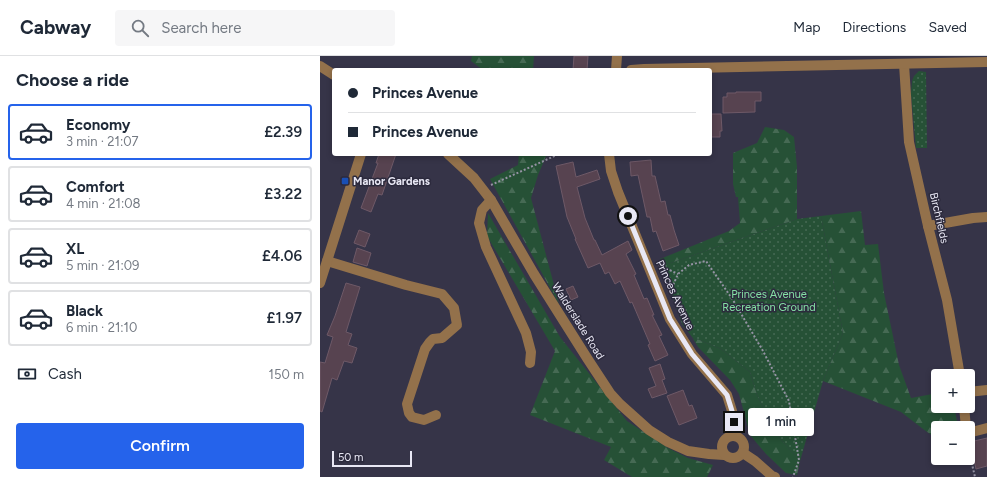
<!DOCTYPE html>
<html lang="en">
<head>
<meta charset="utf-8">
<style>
	body { margin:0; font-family:Figtree,sans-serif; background:#f6f6f7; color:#1f2937; height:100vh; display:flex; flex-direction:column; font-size:15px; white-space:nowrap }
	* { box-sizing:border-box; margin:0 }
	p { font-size:13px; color:#747a83 }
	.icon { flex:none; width:22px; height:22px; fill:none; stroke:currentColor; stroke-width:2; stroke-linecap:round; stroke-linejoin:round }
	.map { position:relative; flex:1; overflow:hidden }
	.side { display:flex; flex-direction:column; background:#fff; width:320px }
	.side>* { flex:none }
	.hud { position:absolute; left:12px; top:12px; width:380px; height:88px; border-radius:4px; box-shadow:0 2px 6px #0003; display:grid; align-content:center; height:88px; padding:0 16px; background:#fff }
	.fabs { position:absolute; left:611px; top:313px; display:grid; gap:8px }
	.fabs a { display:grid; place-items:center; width:44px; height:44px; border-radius:4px; background:#fff; box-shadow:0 2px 6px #0003; font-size:20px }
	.scale { position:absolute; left:12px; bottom:10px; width:80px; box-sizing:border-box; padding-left:4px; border:2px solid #e9e8f5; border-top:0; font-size:11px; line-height:14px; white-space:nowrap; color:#e9e8f5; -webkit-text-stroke:3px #2c2a3d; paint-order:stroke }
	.end { position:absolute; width:18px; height:18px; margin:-9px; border:5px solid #e9e8f5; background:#111; box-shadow:0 0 0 2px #111 }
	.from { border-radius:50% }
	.bubble { position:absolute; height:28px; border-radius:4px; background:#fff; box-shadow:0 2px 6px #0003; font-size:13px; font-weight:600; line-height:28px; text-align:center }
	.hud b { display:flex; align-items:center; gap:14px; height:38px; font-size:15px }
	.hud b+b { border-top:1px solid #e0e1e3 }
	.hud i { width:10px; height:10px; background:#1f2937 }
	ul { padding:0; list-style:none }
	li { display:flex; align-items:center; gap:12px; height:56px; margin:0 8px 6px; padding:0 8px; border:2px solid #e0e1e3; border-radius:4px }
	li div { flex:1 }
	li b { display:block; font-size:15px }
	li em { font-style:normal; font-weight:600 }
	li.on { border-color:#2563eb }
	li>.icon { width:36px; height:36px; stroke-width:1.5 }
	h2 { padding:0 16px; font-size:18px; line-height:48px }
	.pay { display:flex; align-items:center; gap:10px; height:44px; padding:0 16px; font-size:15px }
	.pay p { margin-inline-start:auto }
	.button { display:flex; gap:8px; margin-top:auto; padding:8px 16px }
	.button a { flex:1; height:46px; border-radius:4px; background:#2563eb; color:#fff; font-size:16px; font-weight:600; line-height:46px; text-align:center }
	header { display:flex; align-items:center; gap:24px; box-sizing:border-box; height:56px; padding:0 20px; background:#fff; border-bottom:1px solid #e0e1e3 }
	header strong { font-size:19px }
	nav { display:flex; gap:22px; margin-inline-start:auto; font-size:14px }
	.search { width:280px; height:36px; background:#f6f6f7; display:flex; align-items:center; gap:10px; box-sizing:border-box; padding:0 14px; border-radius:4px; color:#747a83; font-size:15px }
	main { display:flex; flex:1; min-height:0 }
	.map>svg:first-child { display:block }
	.grass { fill:url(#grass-dots) }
	.forest { fill:url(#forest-firs) }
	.building { fill:#574350; stroke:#6e5967 }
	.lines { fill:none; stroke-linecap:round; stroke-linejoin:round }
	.path { stroke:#9593a4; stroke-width:2; stroke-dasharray:2 2; stroke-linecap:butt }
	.minor { stroke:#93714b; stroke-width:10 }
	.route { stroke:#e9e8f5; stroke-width:5 }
	.transit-dot { fill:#1a4fb4; stroke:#2c2a3d; stroke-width:1.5 }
	.labels { text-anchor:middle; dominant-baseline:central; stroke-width:3; stroke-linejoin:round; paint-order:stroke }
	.poi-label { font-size:11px; font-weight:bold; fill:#e9e8f5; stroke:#2c2a3d; text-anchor:start }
	.street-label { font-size:11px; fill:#e9e8f5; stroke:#2c2a3d }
	.park-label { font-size:11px; fill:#84e0a4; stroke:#2c2a3d }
</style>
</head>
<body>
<header>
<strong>Cabway</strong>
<div class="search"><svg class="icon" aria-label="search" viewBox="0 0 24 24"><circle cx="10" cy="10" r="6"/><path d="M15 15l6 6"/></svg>Search here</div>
<nav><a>Map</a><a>Directions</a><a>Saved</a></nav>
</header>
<main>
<section class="side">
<h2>Choose a ride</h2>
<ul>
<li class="on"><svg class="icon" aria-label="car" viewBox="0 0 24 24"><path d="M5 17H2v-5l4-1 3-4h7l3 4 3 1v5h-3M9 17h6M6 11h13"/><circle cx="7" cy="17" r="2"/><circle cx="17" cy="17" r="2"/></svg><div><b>Economy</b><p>3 min · 21:07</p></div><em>£2.39</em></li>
<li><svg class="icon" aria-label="car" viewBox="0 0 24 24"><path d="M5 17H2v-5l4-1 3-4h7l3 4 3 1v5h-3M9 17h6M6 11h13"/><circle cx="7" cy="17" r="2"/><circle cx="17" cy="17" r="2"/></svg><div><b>Comfort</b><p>4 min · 21:08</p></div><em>£3.22</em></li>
<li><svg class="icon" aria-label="car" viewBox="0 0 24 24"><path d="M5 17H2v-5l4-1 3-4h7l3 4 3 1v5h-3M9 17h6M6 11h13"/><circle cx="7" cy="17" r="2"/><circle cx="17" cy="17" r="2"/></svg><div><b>XL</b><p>5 min · 21:09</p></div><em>£4.06</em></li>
<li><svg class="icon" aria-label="car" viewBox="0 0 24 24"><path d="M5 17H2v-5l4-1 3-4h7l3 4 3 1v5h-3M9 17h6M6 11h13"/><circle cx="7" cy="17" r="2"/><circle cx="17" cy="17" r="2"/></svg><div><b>Black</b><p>6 min · 21:10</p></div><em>£1.97</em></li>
</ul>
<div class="pay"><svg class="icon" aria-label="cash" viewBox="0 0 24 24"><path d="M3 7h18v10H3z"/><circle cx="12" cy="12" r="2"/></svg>Cash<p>150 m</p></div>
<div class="button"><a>Confirm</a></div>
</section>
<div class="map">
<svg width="667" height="421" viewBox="0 0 667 421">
	<defs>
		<pattern id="grass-dots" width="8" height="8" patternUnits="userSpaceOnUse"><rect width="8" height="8" fill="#265136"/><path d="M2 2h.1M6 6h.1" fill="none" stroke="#466a54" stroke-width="1.8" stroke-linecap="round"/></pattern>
		<pattern id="forest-firs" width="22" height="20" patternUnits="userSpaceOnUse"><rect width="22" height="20" fill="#265136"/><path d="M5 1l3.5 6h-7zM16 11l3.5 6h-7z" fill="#466a54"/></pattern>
	</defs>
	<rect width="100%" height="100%" fill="#363448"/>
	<g class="grass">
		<polygon points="599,15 606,16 607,92 596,92 591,38 592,25 594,20"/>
		<polygon points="501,160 523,277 503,325 480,405 457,379 437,339 430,316 401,293 372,281 362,268 342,210 477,163"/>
	</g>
	<g class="forest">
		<polygon points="152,0 214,0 213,14 163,14 151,5"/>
		<polygon points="445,71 464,74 474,81 477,111 477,163 342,210 340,203 409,175 420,167 418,141 416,141 413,128 413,97 437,87"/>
		<polygon points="199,98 227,98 218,119 211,142 239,248 170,123 198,109"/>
		<polygon points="541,155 545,189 558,188 564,237 579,309 591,342 618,337 618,350 634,350 637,365 629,372 618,372 617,383 603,373 581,356 503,325 523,277 501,160"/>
		<polygon points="168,157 240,281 307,365 348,392 368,402 393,409 387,421 312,421 284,404 291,391 210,359 235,295 167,180"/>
		<polygon points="372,281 401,293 430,316 437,339 457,379 480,405 477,419 466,417 446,398 430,379 419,338 410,324 378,291"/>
	</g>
	<g class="building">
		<polygon points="254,0 268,0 267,14 253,14"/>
		<polygon points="416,36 441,36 441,45 435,45 435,56 403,57 403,41 407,41 407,37 416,37"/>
		<polygon points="390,58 401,58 402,75 400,75 400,81 390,81"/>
		<polygon points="59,98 76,98 62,139 58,138 51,156 41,152 58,107 56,107"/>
		<polygon points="331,104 332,120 335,120 341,146 345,145 348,159 350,159 354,174 359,189 343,195 336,175 333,176 330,161 327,161 318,119 311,120 310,106"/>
		<polygon points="253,106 256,121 277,114 280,123 257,131 265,162 274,184 275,184 282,199 308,185 312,194 306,198 316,218 314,219 324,243 327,242 334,259 332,259 342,279 339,280 348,299 335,305 328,289 330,288 312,246 310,247 300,225 295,228 289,216 285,218 280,207 268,212 255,183 256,183 247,161 236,110"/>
		<polygon points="39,174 50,178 45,191 34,187"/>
		<polygon points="37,192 51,197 47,210 33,206"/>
		<polygon points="26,227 40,231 26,276 32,278 28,289 37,292 32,307 24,305 17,324 12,322 2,356 0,355 0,306 5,307 13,281 7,279 15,260"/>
		<polygon points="253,230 258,241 251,244 246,233"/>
		<polygon points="340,308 345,323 342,324 347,337 332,342 328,333 336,330 329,312"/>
		<polygon points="363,334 369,350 372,349 377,362 359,369 347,340"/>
		<polygon points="667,382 667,410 656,413 650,386"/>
	</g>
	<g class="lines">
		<g class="path">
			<polyline points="171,129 239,98"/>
			<polyline points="339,209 358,218"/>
			<polyline points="350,236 358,218 369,209 386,205 413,244 443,295 469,345 479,404 473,421"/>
			<polyline points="648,391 655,421"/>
		</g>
		<g class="minor">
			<polyline points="584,8 589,86 608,170 627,244 640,320"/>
			<polyline points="0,10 14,19"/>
			<polyline points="296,14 297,0"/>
			<polyline points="311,14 324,13 667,6"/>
			<polyline points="128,98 154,122 171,144 214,218 267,302 290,337 300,348 329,374 348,386 368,395 389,398 404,399"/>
			<polyline points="289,98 291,115 298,136 350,263 372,298 407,339 412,355 414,366 413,380"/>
			<polyline points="171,144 162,154 159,167 166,191 206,277 211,296 210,307"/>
			<polyline points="608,170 653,162 667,161"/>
			<polyline points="7,205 86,229 122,238 134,252 137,269 122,282 113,283 110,286 105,293 87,348 89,357 92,361 104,364 116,359"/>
			<polyline points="0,227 41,98"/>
			<polyline points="648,336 667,334"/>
			<polyline points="644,350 646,372"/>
			<polyline points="648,377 667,372"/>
			<circle cx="413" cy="391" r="11"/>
			<polyline points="423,397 435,405 452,420 455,421"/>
		</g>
	</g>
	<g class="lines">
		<polyline class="route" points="308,160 350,263 372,298 407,339 412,355 414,366"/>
	</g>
	<rect class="transit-dot" x="21" y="121" width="8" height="8" rx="2"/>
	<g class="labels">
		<g class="poi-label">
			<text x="33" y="125">Manor Gardens</text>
		</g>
		<g class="street-label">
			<text transform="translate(619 162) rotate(77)">Birchfields</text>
			<text transform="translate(355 239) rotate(65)">Princes Avenue</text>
			<text transform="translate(258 265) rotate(58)">Walderslade Road</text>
		</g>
		<g class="park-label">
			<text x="449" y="238">Princes Avenue<tspan x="449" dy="13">Recreation Ground</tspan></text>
		</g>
	</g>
</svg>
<div class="fabs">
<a>+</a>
<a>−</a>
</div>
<div class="scale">50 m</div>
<i class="end from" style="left:308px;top:160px"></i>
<i class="end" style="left:414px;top:366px"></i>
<div class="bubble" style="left:428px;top:352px;width:66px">1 min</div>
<div class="hud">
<b><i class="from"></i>Princes Avenue</b>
<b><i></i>Princes Avenue</b>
</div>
</div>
</main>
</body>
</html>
